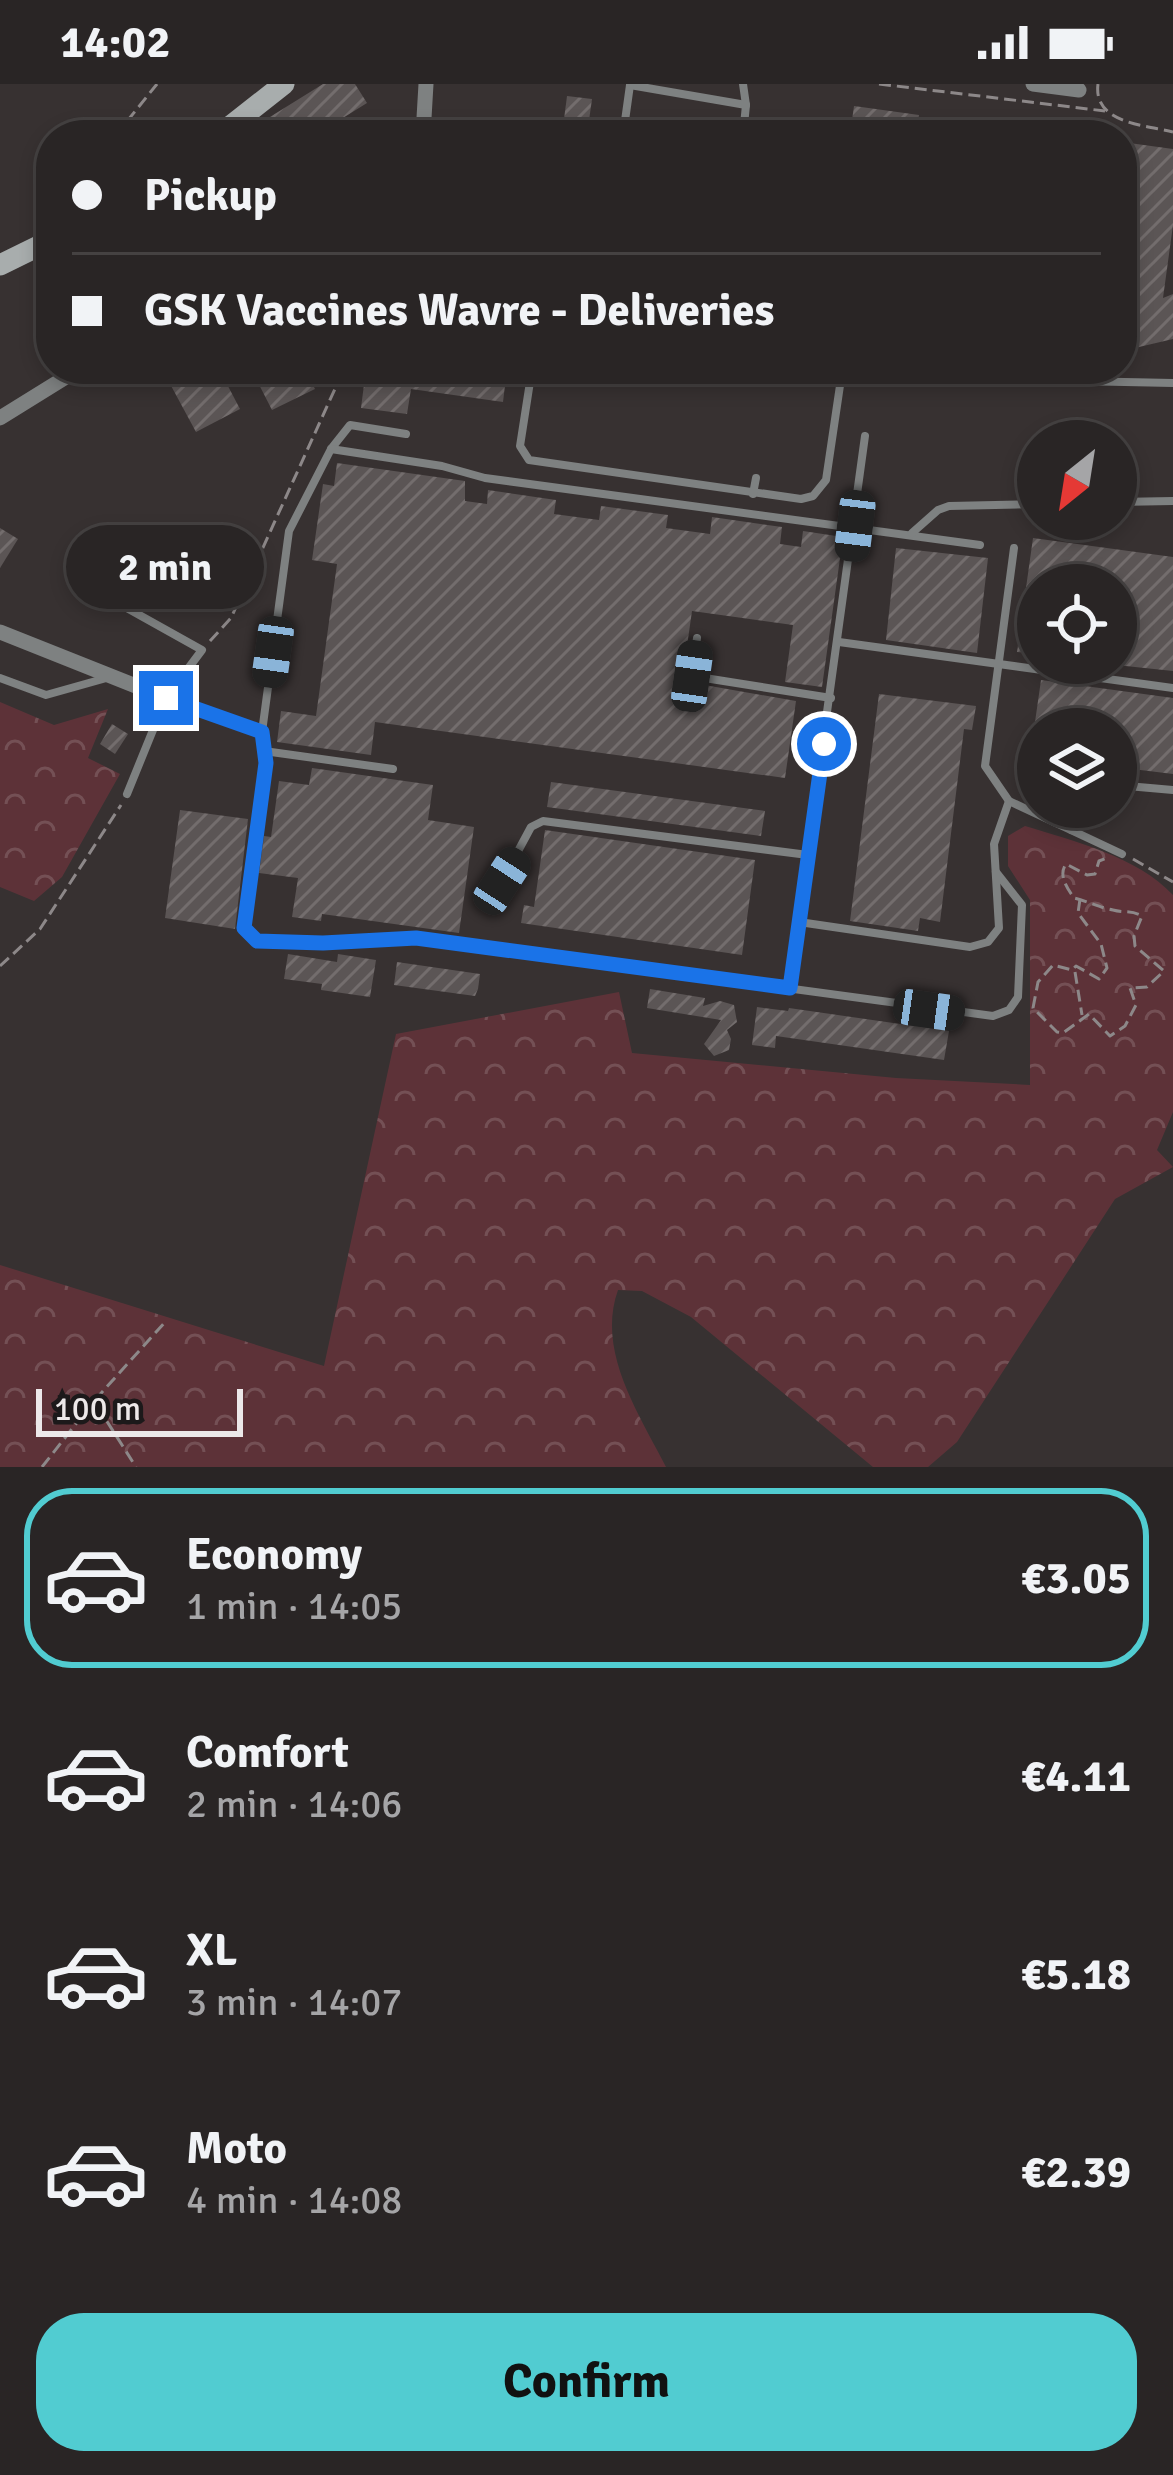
<!DOCTYPE html>
<html lang="en">
<head>
<meta charset="utf-8">
<style>
	body { margin:0; font-family:Signika,sans-serif; background:#312d2d; color:#f1f3f6; height:100vh; display:flex; flex-direction:column; font-size:45px; white-space:nowrap }
	* { box-sizing:border-box; margin:0 }
	p { font-size:39px; color:#a5a5a7 }
	.icon { flex:none; width:66px; height:66px; fill:none; stroke:currentColor; stroke-width:2; stroke-linecap:round; stroke-linejoin:round }
	.map { position:relative; height:1383px; overflow:hidden }
	.drawer { display:flex; flex-direction:column; background:#292525; flex:1 }
	.drawer>* { flex:none }
	.banner { position:absolute; left:36px; top:36px; width:1101px; height:264px; border-radius:48px; box-shadow:0 6px 18px #0003,0 0 0 3px #454242; display:grid; align-content:center; height:264px; padding:0 36px; background:#292525 }
	.needle { width:78px; rotate:210deg }
	.fabs { position:absolute; left:1017px; top:336px; display:grid; gap:24px }
	.fabs a { display:grid; place-items:center; width:120px; height:120px; border-radius:50%; background:#292525; box-shadow:0 6px 18px #0003,0 0 0 3px #454242; font-size:60px }
	.scale { position:absolute; left:36px; bottom:30px; width:207px; box-sizing:border-box; padding-left:12px; border:6px solid #ece8e9; border-top:0; font-size:33px; line-height:42px; white-space:nowrap; color:#ece8e9; -webkit-text-stroke:9px #1c191a; paint-order:stroke }
	.end { position:absolute; width:54px; height:54px; margin:-27px; border:15px solid #1a73e8; background:#fff; box-shadow:0 0 0 6px #fff }
	.from { border-radius:50% }
	.bubble { position:absolute; height:84px; border-radius:42px; background:#292525; box-shadow:0 6px 18px #0003,0 0 0 3px #454242; font-size:39px; font-weight:700; line-height:84px; text-align:center }
	.car { position:absolute; width:36px; height:72px; margin:-36px -18px; border-radius:15px; box-shadow:0 0 9px 3px #0007; background:linear-gradient(#222 24%,#8ab4d8 0 40%,#222 0 76%,#8ab4d8 0 86%,#222 0) }
	.banner b { display:flex; align-items:center; gap:42px; height:114px; font-size:45px }
	.banner b+b { border-top:3px solid #454242 }
	.banner i { width:30px; height:30px; background:#f1f3f6 }
	ul { padding:21px 0 0; list-style:none }
	li { display:flex; align-items:center; gap:36px; height:180px; margin:0 24px 18px; padding:0 12px; border:6px solid transparent; border-radius:48px }
	li div { flex:1 }
	li b { display:block; font-size:45px }
	li em { font-style:normal; font-weight:700 }
	li.current { border-color:#51ccd1 }
	li>.icon { width:108px; height:108px; stroke-width:1.5 }
	.cta { display:flex; gap:24px; margin-top:auto; padding:24px 36px }
	.cta a { flex:1; height:138px; border-radius:48px; background:#51ccd1; color:#111; font-size:48px; font-weight:700; line-height:138px; text-align:center }
	.status { display:flex; justify-content:space-between; align-items:center; height:84px; padding:0 60px; background:#292525; direction:ltr }
	.status svg { height:33px; fill:currentColor }
	.map>svg:first-child { display:block }
	.forest { fill:url(#forest-crowns) }
	.building { fill:url(#building-hatch) }
	.lines { fill:none; stroke-linecap:round; stroke-linejoin:round }
	.path { stroke:#8d8889; stroke-width:3; stroke-dasharray:12 6; stroke-linecap:butt }
	.lane { stroke:#7e8181; stroke-width:8 }
	.street { stroke:#7e8181; stroke-width:15 }
	.secondary { stroke:#a8adad; stroke-width:21 }
	.route { stroke:#1a73e8; stroke-width:15 }
</style>
</head>
<body>
<div class="status"><b>14:02</b><svg viewBox="0 0 49 12"><path d="M0 12V9h3v3zM5 12V6h3v6zM10 12V3h3v9zM15 12V0h3v12zM26 1h20v11H26zM47 4h2v5h-2z"/></svg></div>
<div class="map">
<svg width="1173" height="1383" viewBox="0 0 1173 1383">
	<defs>
		<pattern id="forest-crowns" width="20" height="18" patternUnits="userSpaceOnUse" patternTransform="scale(3)"><rect width="20" height="18" fill="#5d3238"/><path d="M2 6a3 3 0 1 1 6 0M12 15a3 3 0 1 1 6 0" fill="none" stroke="#745055"/></pattern>
		<pattern id="building-hatch" width="6" height="6" patternUnits="userSpaceOnUse" patternTransform="scale(3)"><rect width="6" height="6" fill="#5b5555"/><path d="M-1 1l2-2M0 6l6-6M5 7l2-2" fill="none" stroke="#736d6d"/></pattern>
	</defs>
	<rect width="100%" height="100%" fill="#373131"/>
	<g class="forest">
		<polygon points="0,618 54,641 108,625 88,674 120,690 62,793 34,817 0,803"/>
		<path d="M1025 742C1074 757 1138 773 1173 811V1028L1157 1066 1173 1083 1115 1115 957 1358 928 1383H873L691 1233 642 1207 618 1206C596 1267 639 1330 666 1383H0V1181L324 1282 396 950 619 908 632 969 896 994 1030 1001V816L1008 782V752Z"/>
	</g>
	<g class="building">
		<polygon points="323,0 355,0 367,19 338,37 347,51 263,51 257,41"/>
		<polygon points="567,12 592,15 587,51 562,51"/>
		<polygon points="854,22 919,31 916,51 850,51"/>
		<polygon points="1122,58 1173,65 1173,141 1163,214 1173,210 1173,255 1122,267"/>
		<polygon points="162,285 219,285 240,325 196,348"/>
		<polygon points="251,285 305,285 315,305 272,326"/>
		<polygon points="366,285 507,285 503,318 411,305 407,330 361,324"/>
		<polygon points="337,379 465,397 465,417 487,420 488,406 556,416 554,430 599,436 601,422 668,431 666,444 710,450 712,433 782,443 780,460 801,463 803,447 843,453 822,603 785,598 793,541 692,527 682,597 796,617 785,694 375,638 371,671 277,658 281,627 316,632 337,480 312,476 323,400 334,402"/>
		<polygon points="0,444 18,455 0,484"/>
		<polygon points="1033,454 1173,473 1173,587 1116,581 1116,501 1038,501 1038,570 1017,568"/>
		<polygon points="896,464 988,474 977,569 886,556"/>
		<polygon points="1041,596 1173,614 1173,690 1116,683 1116,645 1034,645"/>
		<polygon points="879,610 976,622 972,646 964,645 940,838 920,834 918,847 850,837"/>
		<polygon points="112,640 128,650 115,670 100,660"/>
		<polygon points="312,684 433,701 428,736 474,743 459,849 322,830 321,837 292,833 298,794 259,789 264,752 271,753 279,697 309,701"/>
		<polygon points="551,698 765,727 761,752 547,723"/>
		<polygon points="180,726 248,735 235,845 165,834"/>
		<polygon points="545,746 755,776 742,871 521,839 524,821 534,823"/>
		<polygon points="288,870 337,878 338,870 376,876 370,913 321,906 322,900 284,895"/>
		<polygon points="397,878 480,890 478,905 475,912 394,901"/>
		<polygon points="650,905 705,914 703,922 720,917 734,921 737,938 727,946 731,955 729,966 714,972 704,960 721,936 647,924"/>
		<polygon points="757,923 788,927 789,924 949,947 944,976 776,952 775,964 752,961"/>
	</g>
	<g class="lines">
		<g class="path">
			<polyline points="879,0 1105,27"/>
			<path d="M1098 0C1093 39 1144 41 1173 48"/>
			<polyline points="116,51 157,0"/>
			<polyline points="129,516 147,487"/>
			<polyline points="210,557 231,534 344,285"/>
			<polyline points="1133,775 1173,798"/>
			<path d="M1080 815 1078 829 1101 860 1107 884 1099 895 1076 882 1072 886 1053 881 1038 898 1033 924 1057 948 1063 949 1089 930 1110 952 1125 942 1136 921 1130 904 1147 903 1164 887 1135 862 1134 852 1142 832C1131 826 1124 829 1113 826 1101 824 1087 817 1074 814 1067 804 1058 791 1066 780L1087 791 1095 790 1099 777 1107 774"/>
			<polyline points="0,882 40,845 121,721"/>
			<polyline points="1075,888 1082,931"/>
			<polyline points="95,1316 166,1237"/>
			<polyline points="42,1383 94,1317 136,1383"/>
		</g>
		<g class="lane">
			<polyline points="630,1 746,21"/>
			<polyline points="624,40 695,51"/>
			<polyline points="623,51 630,1"/>
			<polyline points="743,51 746,21 743,0"/>
			<polyline points="532,285 520,362 529,376 801,415 813,412 826,396 842,288"/>
			<polyline points="781,285 928,294 1173,299"/>
			<polyline points="406,350 350,341 331,365 289,447 262,648 265,679 244,844 257,857 323,859 416,854 993,932 1009,926 1018,913 1022,821 996,788"/>
			<polyline points="331,365 442,382 485,394 980,461"/>
			<polyline points="753,410 756,394"/>
			<polyline points="1116,418 1173,417"/>
			<polyline points="912,449 938,426 949,422 1038,420"/>
			<polyline points="1014,464 985,682 1009,717 1122,770"/>
			<polyline points="125,523 202,566 166,614 127,710"/>
			<polyline points="697,554 692,592 831,614"/>
			<polyline points="839,558 1173,604"/>
			<polyline points="0,594 46,611 110,593"/>
			<polyline points="167,615 262,648"/>
			<polyline points="264,667 393,685"/>
			<polyline points="1116,701 1173,706"/>
			<polyline points="1071,746 1084,723"/>
			<polyline points="502,797 531,743 543,737 808,771"/>
			<polyline points="799,838 970,863 988,858 999,844 994,760 1009,717"/>
			<polyline points="789,904 865,352"/>
		</g>
		<g class="street">
			<polyline points="1033,0 1079,6"/>
			<polyline points="423,51 426,0"/>
			<polyline points="0,334 79,285"/>
			<polyline points="0,548 166,614"/>
		</g>
		<g class="secondary">
			<polyline points="219,51 284,0"/>
			<polyline points="0,181 51,156"/>
		</g>
	</g>
	<g class="lines">
		<polyline class="route" points="166,614 262,648 266,679 244,844 257,857 323,859 416,854 790,904 824,660"/>
	</g>
</svg>
<div class="fabs">
<a><svg class="needle" viewBox="-14 -14 28 28"><path d="M0-13l5 13h-10z" fill="#e53935"/><path d="M0 13l5-13h-10z" fill="#a5a5a7"/></svg></a>
<a><svg class="icon" aria-label="locate" viewBox="0 0 24 24"><circle cx="12" cy="12" r="6"/><path d="M12 2v4M12 18v4M2 12h4M18 12h4"/></svg></a>
<a><svg class="icon" aria-label="layers" viewBox="0 0 24 24"><path d="M12 4l9 5-9 5-9-5zM3 14l9 5 9-5"/></svg></a>
</div>
<div class="scale">100 m</div>
<i class="end from" style="left:824px;top:660px"></i>
<i class="end" style="left:166px;top:614px"></i>
<div class="bubble" style="left:66px;top:441px;width:198px">2 min</div>
<i class="car" style="left:855px;top:442px;rotate:187deg"></i>
<i class="car" style="left:273px;top:568px;rotate:188deg"></i>
<i class="car" style="left:692px;top:592px;rotate:8deg"></i>
<i class="car" style="left:502px;top:797px;rotate:33deg"></i>
<i class="car" style="left:929px;top:926px;rotate:98deg"></i>
<div class="banner">
<b><i class="from"></i>Pickup</b>
<b><i></i>GSK Vaccines Wavre - Deliveries</b>
</div>
</div>
<section class="drawer">
<ul>
<li class="current"><svg class="icon" aria-label="car" viewBox="0 0 24 24"><path d="M5 17H2v-5l4-1 3-4h7l3 4 3 1v5h-3M9 17h6M6 11h13"/><circle cx="7" cy="17" r="2"/><circle cx="17" cy="17" r="2"/></svg><div><b>Economy</b><p>1 min · 14:05</p></div><em>€3.05</em></li>
<li><svg class="icon" aria-label="car" viewBox="0 0 24 24"><path d="M5 17H2v-5l4-1 3-4h7l3 4 3 1v5h-3M9 17h6M6 11h13"/><circle cx="7" cy="17" r="2"/><circle cx="17" cy="17" r="2"/></svg><div><b>Comfort</b><p>2 min · 14:06</p></div><em>€4.11</em></li>
<li><svg class="icon" aria-label="car" viewBox="0 0 24 24"><path d="M5 17H2v-5l4-1 3-4h7l3 4 3 1v5h-3M9 17h6M6 11h13"/><circle cx="7" cy="17" r="2"/><circle cx="17" cy="17" r="2"/></svg><div><b>XL</b><p>3 min · 14:07</p></div><em>€5.18</em></li>
<li><svg class="icon" aria-label="car" viewBox="0 0 24 24"><path d="M5 17H2v-5l4-1 3-4h7l3 4 3 1v5h-3M9 17h6M6 11h13"/><circle cx="7" cy="17" r="2"/><circle cx="17" cy="17" r="2"/></svg><div><b>Moto</b><p>4 min · 14:08</p></div><em>€2.39</em></li>
</ul>
<div class="cta"><a>Confirm</a></div>
</section>
</body>
</html>
